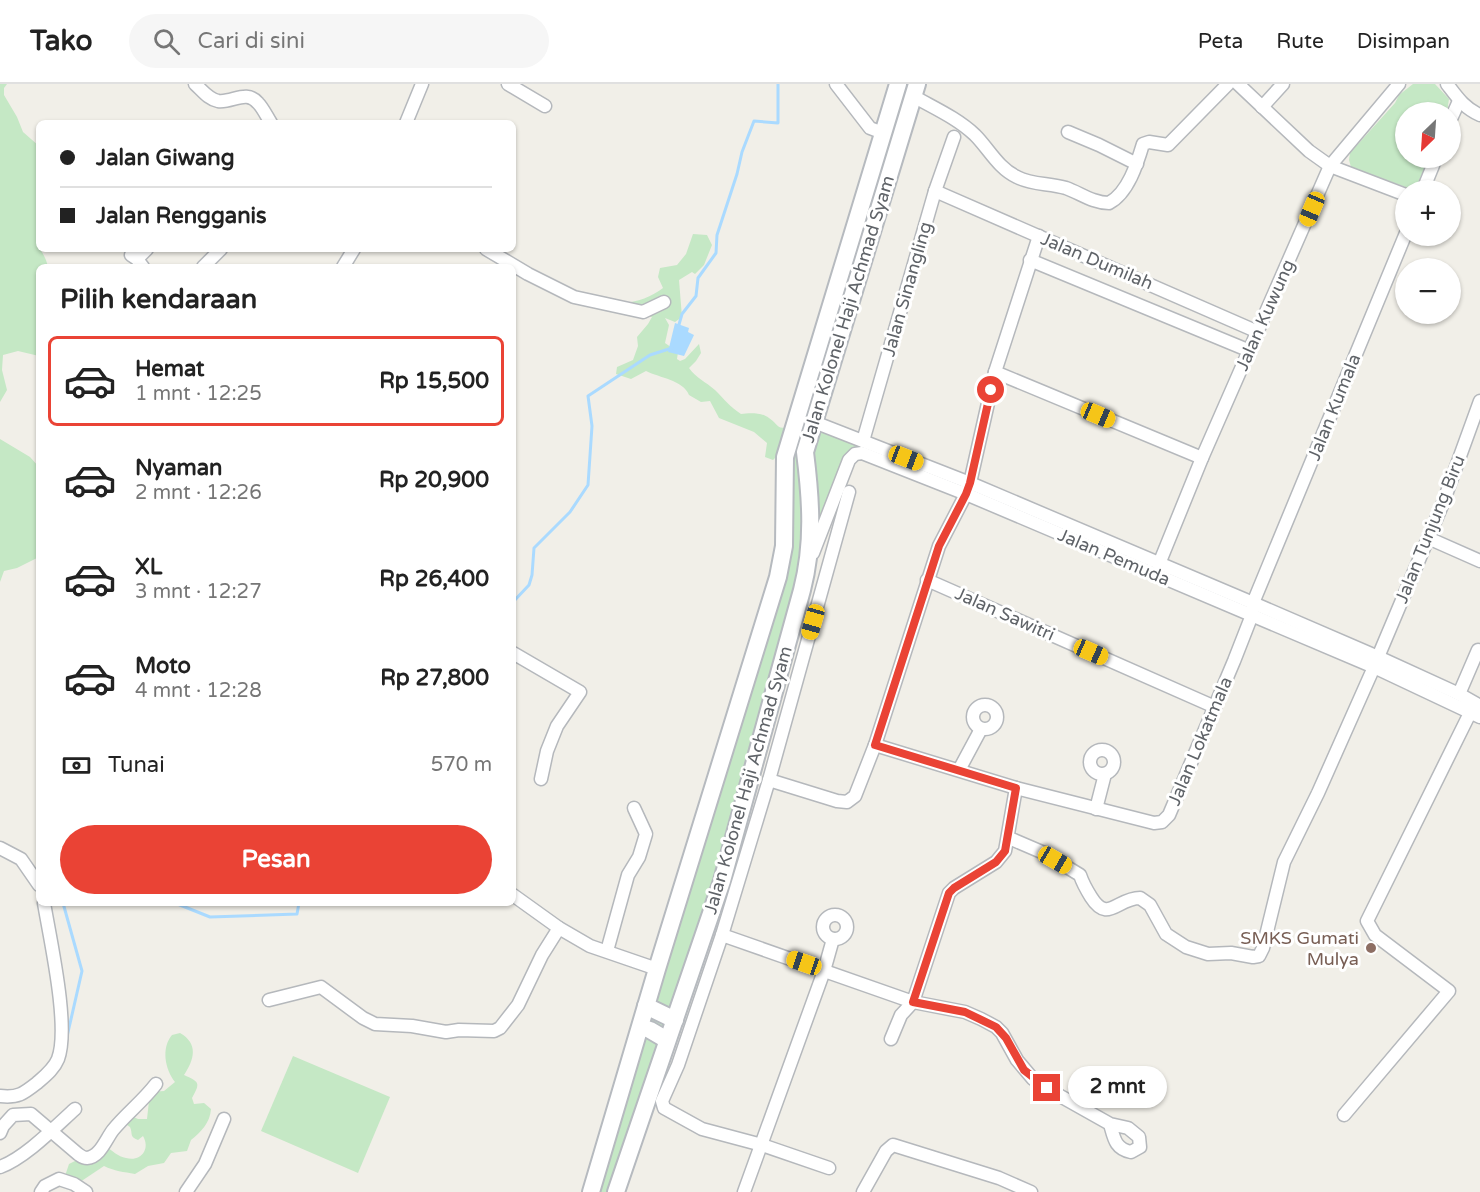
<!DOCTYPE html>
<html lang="id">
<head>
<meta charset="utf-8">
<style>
	body { margin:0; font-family:"Varela Round",sans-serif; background:#f6f6f6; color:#222; height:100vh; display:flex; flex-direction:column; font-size:22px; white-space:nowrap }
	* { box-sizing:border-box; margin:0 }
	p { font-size:20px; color:#767676 }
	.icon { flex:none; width:33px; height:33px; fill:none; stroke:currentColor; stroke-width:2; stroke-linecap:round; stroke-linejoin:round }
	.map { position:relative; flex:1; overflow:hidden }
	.side { position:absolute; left:36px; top:180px; width:480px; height:642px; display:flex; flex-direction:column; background:#fff; border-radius:9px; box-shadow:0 2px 4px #0004 }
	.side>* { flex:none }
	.hud { position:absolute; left:36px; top:36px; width:480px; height:132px; border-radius:9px; box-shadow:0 2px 4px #0004; display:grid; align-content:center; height:132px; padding:0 24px; background:#fff }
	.needle { width:39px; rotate:205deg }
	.buttons { position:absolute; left:1395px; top:18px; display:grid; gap:12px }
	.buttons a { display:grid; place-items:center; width:66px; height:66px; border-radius:50%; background:#fff; box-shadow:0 2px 4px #0004; font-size:30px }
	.end { position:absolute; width:27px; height:27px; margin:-14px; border:8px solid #ea4335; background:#fff; box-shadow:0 0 0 3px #fff }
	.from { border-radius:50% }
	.bubble { position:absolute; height:42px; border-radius:21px; background:#fff; box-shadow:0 2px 4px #0004; font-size:20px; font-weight:800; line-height:42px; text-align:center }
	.car { position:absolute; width:18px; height:36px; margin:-18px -9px; border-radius:8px; box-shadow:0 0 4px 2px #0007; background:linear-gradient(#f5c518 24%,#345 0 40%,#f5c518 0 76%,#345 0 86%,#f5c518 0) }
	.hud b { display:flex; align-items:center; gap:21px; height:57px; font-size:22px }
	.hud b+b { border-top:2px solid #e0e0e0 }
	.hud i { width:15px; height:15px; background:#222 }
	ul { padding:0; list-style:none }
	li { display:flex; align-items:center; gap:18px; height:90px; margin:0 12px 9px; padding:0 12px; border:3px solid transparent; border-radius:9px }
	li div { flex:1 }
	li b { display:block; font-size:22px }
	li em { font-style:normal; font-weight:800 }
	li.on { border-color:#ea4335 }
	li>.icon { width:54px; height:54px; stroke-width:1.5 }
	h2 { padding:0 24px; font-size:27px; line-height:72px }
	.pay { display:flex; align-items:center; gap:15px; height:66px; padding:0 24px; font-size:22px }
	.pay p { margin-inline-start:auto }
	.primary-button { display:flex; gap:12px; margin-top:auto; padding:12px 24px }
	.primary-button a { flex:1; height:69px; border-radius:36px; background:#ea4335; color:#fff; font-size:24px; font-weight:800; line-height:69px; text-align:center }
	header { display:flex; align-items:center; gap:36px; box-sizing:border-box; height:84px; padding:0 30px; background:#fff; border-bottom:2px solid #e0e0e0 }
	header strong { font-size:28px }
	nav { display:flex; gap:33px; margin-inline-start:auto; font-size:21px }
	.search { width:420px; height:54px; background:#f6f6f6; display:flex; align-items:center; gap:15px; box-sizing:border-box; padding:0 21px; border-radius:33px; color:#767676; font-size:22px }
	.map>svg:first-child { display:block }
	.green { fill:#c5e8c5 }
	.water { fill:#aadaff }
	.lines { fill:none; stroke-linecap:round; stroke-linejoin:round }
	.stream { stroke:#aadaff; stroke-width:3 }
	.minor-casing { stroke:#b5b8bc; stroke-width:15 }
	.tertiary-casing { stroke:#b5b8bc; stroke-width:18 }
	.secondary-casing { stroke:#b6babf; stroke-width:20 }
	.minor { stroke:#fff; stroke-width:12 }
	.tertiary { stroke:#fff; stroke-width:15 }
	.secondary { stroke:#fff; stroke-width:16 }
	.route { stroke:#ea4335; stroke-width:8 }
	.education-dot { fill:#8d6e63; stroke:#fff; stroke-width:2 }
	.labels { text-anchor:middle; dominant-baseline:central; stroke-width:6; stroke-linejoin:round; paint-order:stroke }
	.street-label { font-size:18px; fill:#5f6368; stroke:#fff }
	.education-label { font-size:18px; fill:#785e54; stroke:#fff; text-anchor:end }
</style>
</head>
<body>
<header>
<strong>Tako</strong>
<div class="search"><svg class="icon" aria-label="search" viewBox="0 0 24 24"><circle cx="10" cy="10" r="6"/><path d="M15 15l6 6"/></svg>Cari di sini</div>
<nav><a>Peta</a><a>Rute</a><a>Disimpan</a></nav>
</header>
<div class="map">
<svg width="1480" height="1108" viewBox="0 0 1480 1108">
	<rect width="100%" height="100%" fill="#f1efe8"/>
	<g class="green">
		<path d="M0 0H7L4 4V11L17 33 23 48 39 62 37 155C39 166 46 172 48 183H39V272L18 267 3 271 2 286 7 306 0 318Z"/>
		<path d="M898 0H917L814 338 1463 623 855 370 809 479 734 747 616 1108H591L778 496V371L773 376 765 373 767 359 754 348 719 334 710 317 701 318 689 311C683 296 660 294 646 287L631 295 616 290 617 283 633 276 638 262 637 253 648 240 652 233 611 228 592 222 581 209C593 208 602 215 613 218 632 221 650 214 663 204L658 193 660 184 677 181 686 170 693 150 707 151 712 161 704 181 695 190 692 188 679 196 682 233 675 238 665 234 669 241 665 259 678 268 677 275 680 277 685 275 699 260 701 269 696 277 689 284C696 294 706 298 715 306 724 315 730 323 741 330 749 329 761 328 769 334 782 343 774 346 794 342Z"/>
		<polygon points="1413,0 1435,0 1449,15 1447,28 1406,28 1406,74 1429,74 1417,101 1411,105 1351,83 1349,76 1350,69 1395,19 1399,11"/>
		<polygon points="0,355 30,373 39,383 39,473 17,484 4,487 0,498"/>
		<path d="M180 949C199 960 194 976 184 991 199 998 201 998 192 1014L194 1020 204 1019 211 1025C210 1039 201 1048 191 1056L187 1067 171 1069 164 1079 148 1082 135 1090C124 1088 114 1087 104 1082L80 1098 64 1095 69 1080 105 1062C112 1066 118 1073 126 1074 140 1078 151 1066 143 1052L138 1056C129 1053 133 1049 130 1043L123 1038 129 1031 138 1035H147L150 1008 164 1007 175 998C165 985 161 964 172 951Z"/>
		<polygon points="293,972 390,1013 358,1089 261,1047"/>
	</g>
	<polygon class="water" points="675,239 689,244 688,248 694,251 684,272 668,268"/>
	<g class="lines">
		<g class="stream">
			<polyline points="678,244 682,230 696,212 698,194 716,169 717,151 737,90 742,68 754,37 778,39 778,0"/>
			<polyline points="513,518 529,501 532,491 534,464 570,428 588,401 592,342 588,312 650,271 672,264"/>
			<polyline points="63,819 82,887 66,957"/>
			<polyline points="175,819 210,833 297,830 299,819"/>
		</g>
		<defs>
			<g id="minor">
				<path d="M195 0C202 6 208 15 218 17 233 19 246 5 258 19 263 24 267 33 271 39"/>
				<polyline points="508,0 545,22"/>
				<polyline points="836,0 870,44 883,49"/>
				<polyline points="1238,0 1309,67 1330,82 1406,111"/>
				<path d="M1447 0C1457 13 1464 24 1480 31"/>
				<path d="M913 12C934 24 957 34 975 51 989 65 998 84 1017 93 1032 101 1049 99 1066 104 1080 109 1093 119 1109 119 1128 109 1137 80 1143 60L1149 58 1168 61 1228 0"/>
				<polyline points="1262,23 1283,0"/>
				<polyline points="1450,37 1459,17"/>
				<polyline points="406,39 422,0"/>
				<polyline points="1068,48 1099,61 1137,80"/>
				<polyline points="1423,106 1436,74"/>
				<polyline points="935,107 1258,248"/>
				<polyline points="486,165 528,190 574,213 643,228 664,218"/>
				<polyline points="131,171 137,175 143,183"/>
				<polyline points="137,175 147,165"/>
				<polyline points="1030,176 1250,267"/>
				<polyline points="203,183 221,165"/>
				<polyline points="343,183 354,165"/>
				<polyline points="995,288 1202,374"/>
				<polyline points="814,338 970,399 1253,519 1378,573 1459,610 1480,622"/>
				<polyline points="863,357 935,107 954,53"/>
				<polyline points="1428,454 1480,477"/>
				<polyline points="813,469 849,376 855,370 862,369 966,410 1374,583 1480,633"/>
				<polyline points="1159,480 1202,374 1330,82 1399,0"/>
				<polyline points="927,496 1215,623"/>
				<polyline points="513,569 580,608 557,642 547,667 541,695"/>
				<polyline points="1378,573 1443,419 1480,317"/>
				<polyline points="1459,610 1478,566"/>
				<circle cx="985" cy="633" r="12"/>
				<polyline points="875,661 1016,704 1154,739 1162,738 1169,731 1234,577 1252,531 1253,519 1406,149"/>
				<circle cx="1102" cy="678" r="12"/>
				<polyline points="959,686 981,645"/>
				<polyline points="769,696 837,717 847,718 855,712 875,661 939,462 966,410 970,399 995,288 1039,152"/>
				<polyline points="1096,725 1105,690"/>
				<path d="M1009 754 1044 769 1080 791C1083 800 1086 805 1091 813 1108 840 1117 814 1140 814L1150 821 1166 850 1186 863 1208 870 1231 869 1253 873 1259 872 1263 864 1284 778 1318 709 1374 583"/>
				<polyline points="0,764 21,775 39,801"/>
				<polyline points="513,811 559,844 590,862 657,885"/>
				<circle cx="835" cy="843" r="12"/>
				<path d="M722 851 913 918 965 928 981 935 996 943 1002 949 1017 976 1033 995 1062 1013 1110 1040 1128 1044 1139 1053 1140 1063 1131 1068C1115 1065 1114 1054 1110 1040"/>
				<polyline points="607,867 628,791 639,773 646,750 634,724"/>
				<polyline points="269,916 321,903 363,934 375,940 412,942 446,948 459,946 494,947 500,944 518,921 542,871 559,844"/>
				<polyline points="891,955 901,931 913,918 949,809 954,804 996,778 1005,767 1016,704"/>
				<path d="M0 1012C18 1014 23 1010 37 999 45 992 54 985 58 975 70 943 50 855 44 819"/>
				<polyline points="1344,1031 1449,907 1375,851 1367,837 1471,627"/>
				<path d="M0 1049 3 1042 13 1031 31 1030 78 1070C81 1072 83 1074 87 1074 100 1073 106 1055 113 1046 126 1030 143 1017 156 1000"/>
				<path d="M0 1083C25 1074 55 1043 75 1025"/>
				<polyline points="829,1084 762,1061 702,1045 664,1024 662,1017 678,981 722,851 769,696 849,408"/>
				<polyline points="41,1108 45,1102 59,1095 74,1100 86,1108"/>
				<polyline points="186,1108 205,1080 224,1035"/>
				<polyline points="744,1108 824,887 833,855"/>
				<polyline points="863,1108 886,1067 893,1061 999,1094 1031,1108"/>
			</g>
			<polyline id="tertiary" points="1374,583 1378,573"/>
			<g id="secondary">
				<polyline points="646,922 675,936"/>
				<polyline points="641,943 650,946 667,956"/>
				<polyline points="591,1108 657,885 778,493 784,462 785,373 898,0"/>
				<path d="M616 1108 722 797 802 506C814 459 811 416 805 368L917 0"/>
			</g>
		</defs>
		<use href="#minor" class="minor-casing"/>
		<use href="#tertiary" class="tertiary-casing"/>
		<use href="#secondary" class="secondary-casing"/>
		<use href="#minor" class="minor"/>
		<use href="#tertiary" class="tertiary"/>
		<use href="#secondary" class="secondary"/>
	</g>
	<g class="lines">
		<polyline class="route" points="991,306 970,399 966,410 939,462 875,661 1016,704 1005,767 996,778 954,804 949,809 913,918 965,928 996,943 1006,954 1024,986 1047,1004"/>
	</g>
	<circle class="education-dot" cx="1371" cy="864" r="6"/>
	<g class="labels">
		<g class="street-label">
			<text transform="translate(1097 177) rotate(23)">Jalan Dumilah</text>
			<text transform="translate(907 205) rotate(-74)">Jalan Sinangling</text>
			<text transform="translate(848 225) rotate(-73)">Jalan Kolonel Haji Achmad Syam</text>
			<text transform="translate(1265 231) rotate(-66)">Jalan Kuwung</text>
			<text transform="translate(1334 323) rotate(-68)">Jalan Kumala</text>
			<text transform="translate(1430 445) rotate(-68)">Jalan Tunjung Biru</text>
			<text transform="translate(1114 473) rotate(23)">Jalan Pemuda</text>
			<text transform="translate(1005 530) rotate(24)">Jalan Sawitri</text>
			<text transform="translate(1200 657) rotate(-67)">Jalan Lokatmala</text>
			<text transform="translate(748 696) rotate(-74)">Jalan Kolonel Haji Achmad Syam</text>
		</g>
		<g class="education-label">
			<text x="1359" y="854">SMKS Gumati<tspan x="1359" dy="21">Mulya</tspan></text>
		</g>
	</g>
</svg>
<div class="buttons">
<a><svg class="needle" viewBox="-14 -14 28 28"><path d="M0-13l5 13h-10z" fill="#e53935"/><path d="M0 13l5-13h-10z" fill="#767676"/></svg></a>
<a>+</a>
<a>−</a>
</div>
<i class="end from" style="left:991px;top:306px"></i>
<i class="end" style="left:1047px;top:1004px"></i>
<div class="bubble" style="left:1068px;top:982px;width:99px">2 mnt</div>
<i class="car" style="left:1312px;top:125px;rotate:203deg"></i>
<i class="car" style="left:1098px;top:331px;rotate:113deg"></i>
<i class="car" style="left:906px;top:374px;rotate:111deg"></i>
<i class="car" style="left:813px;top:538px;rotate:196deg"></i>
<i class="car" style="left:1091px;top:568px;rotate:114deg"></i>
<i class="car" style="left:1055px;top:776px;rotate:120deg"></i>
<i class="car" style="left:804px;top:879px;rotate:289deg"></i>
<div class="hud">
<b><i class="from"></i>Jalan Giwang</b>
<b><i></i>Jalan Rengganis</b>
</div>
<section class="side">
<h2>Pilih kendaraan</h2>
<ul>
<li class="on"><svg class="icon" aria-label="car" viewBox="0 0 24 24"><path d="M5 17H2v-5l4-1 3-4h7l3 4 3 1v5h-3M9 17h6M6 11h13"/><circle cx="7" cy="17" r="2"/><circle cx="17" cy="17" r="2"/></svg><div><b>Hemat</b><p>1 mnt · 12:25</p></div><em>Rp 15,500</em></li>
<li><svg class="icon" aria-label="car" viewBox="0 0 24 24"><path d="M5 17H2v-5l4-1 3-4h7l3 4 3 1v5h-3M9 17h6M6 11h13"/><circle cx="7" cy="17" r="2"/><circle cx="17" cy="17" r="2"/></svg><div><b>Nyaman</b><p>2 mnt · 12:26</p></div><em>Rp 20,900</em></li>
<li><svg class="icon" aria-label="car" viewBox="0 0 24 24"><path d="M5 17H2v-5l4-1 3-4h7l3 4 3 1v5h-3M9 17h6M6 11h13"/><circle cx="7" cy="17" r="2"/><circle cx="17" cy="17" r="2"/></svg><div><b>XL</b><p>3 mnt · 12:27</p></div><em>Rp 26,400</em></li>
<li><svg class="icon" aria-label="car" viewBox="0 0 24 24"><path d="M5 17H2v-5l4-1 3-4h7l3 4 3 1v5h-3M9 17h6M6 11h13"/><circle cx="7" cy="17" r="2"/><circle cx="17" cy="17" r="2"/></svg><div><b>Moto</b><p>4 mnt · 12:28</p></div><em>Rp 27,800</em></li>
</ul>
<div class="pay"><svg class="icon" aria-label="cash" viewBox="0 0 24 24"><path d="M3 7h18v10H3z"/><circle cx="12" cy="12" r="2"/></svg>Tunai<p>570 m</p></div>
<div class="primary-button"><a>Pesan</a></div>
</section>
</div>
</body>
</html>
